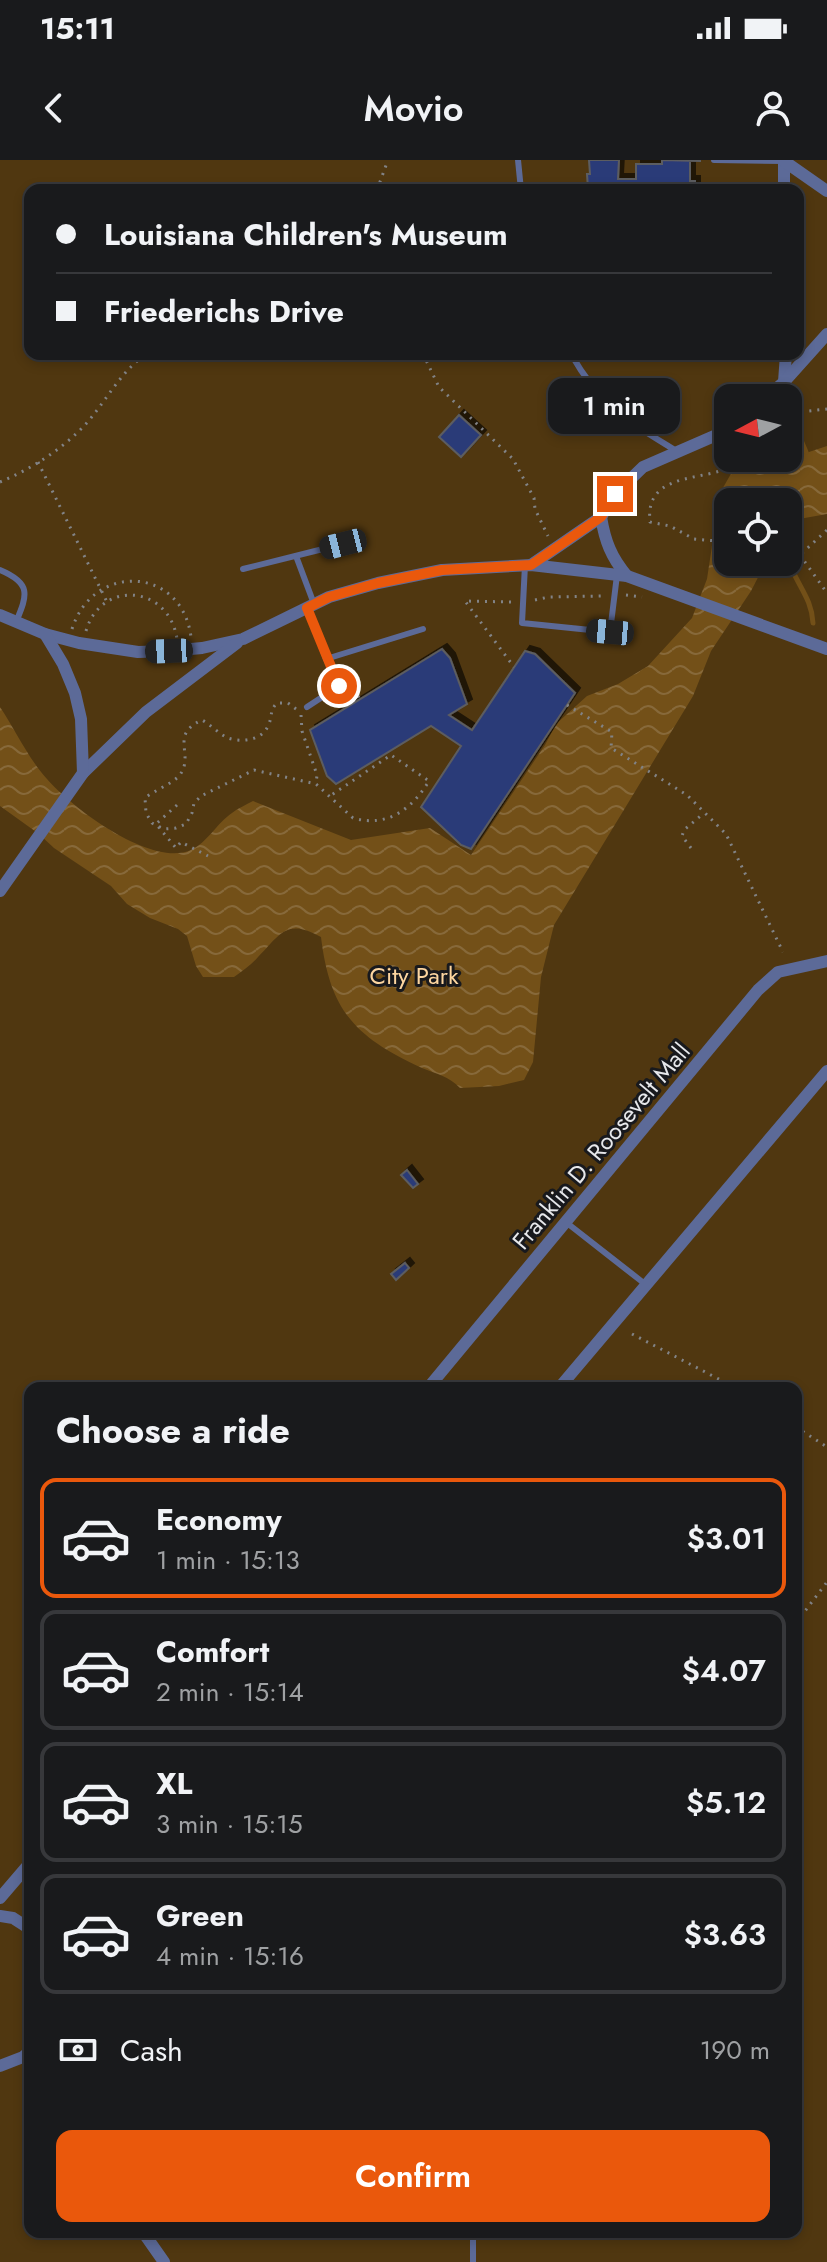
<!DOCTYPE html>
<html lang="en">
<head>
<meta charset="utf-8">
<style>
	body { margin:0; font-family:Jost,sans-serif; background:#222325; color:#f1f3f6; height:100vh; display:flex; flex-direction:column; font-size:30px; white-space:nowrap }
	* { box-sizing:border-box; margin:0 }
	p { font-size:26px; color:#9fa1a3 }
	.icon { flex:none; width:44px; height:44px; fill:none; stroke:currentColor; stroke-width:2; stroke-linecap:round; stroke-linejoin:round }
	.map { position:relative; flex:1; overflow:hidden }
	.sheet { position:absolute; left:24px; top:1222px; width:778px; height:856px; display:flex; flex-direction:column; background:#191a1c; border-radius:16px; box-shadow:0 4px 12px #0003,0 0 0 2px #37383b }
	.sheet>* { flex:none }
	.top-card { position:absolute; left:24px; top:24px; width:780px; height:176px; border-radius:16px; box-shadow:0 4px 12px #0003,0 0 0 2px #37383b; display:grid; align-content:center; height:176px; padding:0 32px; background:#191a1c }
	.needle { width:52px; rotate:263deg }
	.tools { position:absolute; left:714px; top:224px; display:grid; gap:16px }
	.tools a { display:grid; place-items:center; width:88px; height:88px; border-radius:16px; background:#191a1c; box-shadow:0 4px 12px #0003,0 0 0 2px #37383b; font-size:40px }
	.end { position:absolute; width:36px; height:36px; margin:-18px; border:10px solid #ea580c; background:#fff; box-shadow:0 0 0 4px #fff }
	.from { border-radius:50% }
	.bubble { position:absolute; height:56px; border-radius:16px; background:#191a1c; box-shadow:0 4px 12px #0003,0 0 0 2px #37383b; font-size:26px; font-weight:600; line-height:56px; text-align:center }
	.car { position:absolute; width:24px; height:48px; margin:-24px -12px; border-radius:10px; box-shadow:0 0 6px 2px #0007; background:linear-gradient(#222 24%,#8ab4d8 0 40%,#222 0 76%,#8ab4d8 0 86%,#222 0) }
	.top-card b { display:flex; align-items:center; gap:28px; height:76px; font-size:30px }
	.top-card b+b { border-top:2px solid #37383b }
	.top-card i { width:20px; height:20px; background:#f1f3f6 }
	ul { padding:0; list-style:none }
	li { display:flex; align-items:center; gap:24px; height:120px; margin:0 16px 12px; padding:0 16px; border:4px solid #37383b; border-radius:16px }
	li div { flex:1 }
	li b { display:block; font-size:30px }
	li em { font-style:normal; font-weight:600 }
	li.on { border-color:#ea580c }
	li>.icon { width:72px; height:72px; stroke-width:1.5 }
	h2 { padding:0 32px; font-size:36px; line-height:96px }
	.pay { display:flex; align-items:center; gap:20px; height:88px; padding:0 32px; font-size:30px }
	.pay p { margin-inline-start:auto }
	.action { display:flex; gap:16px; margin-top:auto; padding:16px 32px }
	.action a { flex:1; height:92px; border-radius:16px; background:#ea580c; color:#fff; font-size:32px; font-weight:600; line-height:92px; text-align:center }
	.status { display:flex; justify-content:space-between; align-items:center; height:56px; padding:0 40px; background:#191a1c; direction:ltr }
	.status svg { height:22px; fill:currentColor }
	header { display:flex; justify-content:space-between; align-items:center; height:104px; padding:0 32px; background:#191a1c; font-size:36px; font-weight:600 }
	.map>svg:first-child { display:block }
	.park { fill:#503710; fill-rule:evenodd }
	.water { fill:url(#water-waves) }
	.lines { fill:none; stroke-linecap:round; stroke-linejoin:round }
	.stream { stroke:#735018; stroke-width:5 }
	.building { fill:#2c3b78; stroke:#5c5d61; stroke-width:2; filter:url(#shadow) }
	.path { stroke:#828386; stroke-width:3; stroke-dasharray:2 6; stroke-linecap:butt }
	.service { stroke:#5c6a98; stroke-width:6 }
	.minor { stroke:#5c6a98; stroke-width:12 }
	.route { stroke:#ea580c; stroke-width:10 }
	.labels { text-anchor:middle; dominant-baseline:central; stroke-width:6; stroke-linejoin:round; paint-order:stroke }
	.park-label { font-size:24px; fill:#fdd6a0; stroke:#18191d }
	.street-label { font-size:24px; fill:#e7e8eb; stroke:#18191d }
</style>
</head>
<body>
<div class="status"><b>15:11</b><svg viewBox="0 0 49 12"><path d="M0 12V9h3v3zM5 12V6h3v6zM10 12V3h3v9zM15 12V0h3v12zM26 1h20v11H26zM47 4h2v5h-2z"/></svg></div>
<header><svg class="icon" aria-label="back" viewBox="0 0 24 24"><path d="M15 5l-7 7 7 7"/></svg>Movio<svg class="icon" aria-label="person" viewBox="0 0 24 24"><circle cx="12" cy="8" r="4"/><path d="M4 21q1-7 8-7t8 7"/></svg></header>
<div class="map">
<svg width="827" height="2102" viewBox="0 0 827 2102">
	<defs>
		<pattern id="water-waves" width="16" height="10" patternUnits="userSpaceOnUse" patternTransform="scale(2)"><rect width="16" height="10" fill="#735018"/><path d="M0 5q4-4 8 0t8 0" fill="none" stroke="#87693a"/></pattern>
		<filter id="shadow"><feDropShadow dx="5" dy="-5" stdDeviation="0" flood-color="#0009"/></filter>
	</defs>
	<rect width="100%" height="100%" fill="#212326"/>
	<path class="park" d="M0 0H827V2102H0ZM30 30H798V194H30ZM728 238H788V298H728ZM728 342H788V402H728ZM30 1228H796V2072H30Z"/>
	<path class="water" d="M827 286V354L799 359 788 371V342H728V402H766L751 431 711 491 693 536 554 765 541 817 533 902 524 920 499 926 460 928C449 916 436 914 422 908 355 877 330 851 321 777 287 758 281 773 258 797 251 805 242 811 234 817H203L196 806 187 776 178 769 150 758 127 744 111 726 54 688 39 674 0 646V547C16 571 28 598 47 619 72 648 152 708 191 690 207 683 217 663 232 653 238 648 246 645 253 641L351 680 430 668 471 695 545 585 556 564 587 536 618 524 648 506 692 458 707 419 720 333 732 312 779 302Z"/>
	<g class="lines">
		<g class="stream">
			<polyline points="788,266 800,278 806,292"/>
			<path d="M788 380C790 389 788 398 791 407 799 427 812 440 813 463"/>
		</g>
	</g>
	<g class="building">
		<polygon points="589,0 619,0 618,19 636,19 636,4 662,4 662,0 701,1 690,1 690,21 695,21 695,30 590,30 588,29 587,14 590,14"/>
		<polygon points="459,255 481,275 461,297 439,277"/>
		<polygon points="442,489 450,498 467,544 449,555 472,570 525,491 535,494 575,533 471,689 461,685 421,647 461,586 431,566 336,624 327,616 310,570"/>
		<polygon points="407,1010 418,1024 413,1028 401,1015"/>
		<polygon points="405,1103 409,1108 396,1120 391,1114"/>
	</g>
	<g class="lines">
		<g class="path">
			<polyline points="377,30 388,0"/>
			<polyline points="423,194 439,227 513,299 534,338 535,349 548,376"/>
			<polyline points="788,239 799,251"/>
			<polyline points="788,260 799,252 827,249"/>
			<polyline points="38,302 107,442"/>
			<path d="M0 322C31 309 61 290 84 266 106 242 119 213 146 194"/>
			<path d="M728 382 694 379 670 366 650 362C645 317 691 320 720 311 728 308 736 303 743 298"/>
			<polyline points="788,389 800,395 827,370"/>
			<polyline points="800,395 827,433"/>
			<polyline points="626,435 642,437"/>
			<polyline points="535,440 549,437 602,436"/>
			<polyline points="511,442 465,441 514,507"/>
			<path d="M72 469C93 402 182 406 191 477"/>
			<path d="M86 471C101 419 169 425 177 479"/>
			<polyline points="349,526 353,525 360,540"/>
			<polyline points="567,545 612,572 611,588 687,635 726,674 783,792"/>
			<path d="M296 549 288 543H277C269 551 273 556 268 566 262 580 242 583 228 578 219 574 211 565 202 560 168 575 196 595 179 616 170 625 155 630 145 638L146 653 152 663 164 669 176 668 186 664 192 653 194 643 201 636 254 610 316 624 353 658C387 668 412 649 429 621L391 595 330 636"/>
			<polyline points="301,555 302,571 317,615 316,624"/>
			<polyline points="177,645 156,664 176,688 181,682 208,696"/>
			<polyline points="691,688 682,676 684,670 704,653"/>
			<polyline points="632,1174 736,1228"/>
			<polyline points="796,1267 827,1287"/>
			<polyline points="796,1463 827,1422"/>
		</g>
		<g class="service">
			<polyline points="518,0 521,30"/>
			<polyline points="714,0 784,1"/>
			<path d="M571 194C601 247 628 261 678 292"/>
			<polyline points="296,396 314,444"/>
			<polyline points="525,405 522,463 610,472 617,415"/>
			<polyline points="243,409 343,384"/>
			<path d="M0 410C31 423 28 434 16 462"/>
			<polyline points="307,448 326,499 423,469"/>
			<polyline points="307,547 339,526 326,499"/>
			<polyline points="567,1063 645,1124"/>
			<polyline points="473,2072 473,2102"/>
		</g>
		<g class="minor">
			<polyline points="784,0 784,30"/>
			<polyline points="784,1 827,31"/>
			<polyline points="784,222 786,194"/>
			<polyline points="765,238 784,222 827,174"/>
			<path d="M601 357C605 381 611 397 627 416"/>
			<polyline points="531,405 601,357 615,334 643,307 728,270"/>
			<polyline points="0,455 45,474 79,483 138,492 169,491 202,488 243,479 329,437 378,423 442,410 531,405 627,416 827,489"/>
			<polyline points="83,613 146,552 237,483"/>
			<polyline points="0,731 83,613 81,559 75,533 63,504 45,474"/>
			<polyline points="428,1228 758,830 778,812 827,801"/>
			<polyline points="559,1228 827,911"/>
			<polyline points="0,1738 30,1703"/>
			<polyline points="0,1756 13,1758 30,1769"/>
			<polyline points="0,1906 23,1897 30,1891"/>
			<polyline points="143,2072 164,2102"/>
		</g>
	</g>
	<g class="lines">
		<polyline class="route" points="339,526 307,448 329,437 378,423 442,410 531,405 601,357 615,334"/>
	</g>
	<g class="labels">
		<g class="park-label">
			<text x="414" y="815">City Park</text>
		</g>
		<g class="street-label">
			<text transform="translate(601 986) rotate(-50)">Franklin D. Roosevelt Mall</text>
		</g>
	</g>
</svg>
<div class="tools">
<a><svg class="needle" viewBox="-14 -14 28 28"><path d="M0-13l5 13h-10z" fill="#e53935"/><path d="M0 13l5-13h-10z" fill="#9fa1a3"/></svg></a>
<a><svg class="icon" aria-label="locate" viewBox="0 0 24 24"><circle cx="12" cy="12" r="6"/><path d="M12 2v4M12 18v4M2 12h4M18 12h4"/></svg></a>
</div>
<i class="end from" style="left:339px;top:526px"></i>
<i class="end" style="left:615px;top:334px"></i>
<div class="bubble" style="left:548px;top:218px;width:132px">1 min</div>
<i class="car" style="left:343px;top:384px;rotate:256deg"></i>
<i class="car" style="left:610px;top:472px;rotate:275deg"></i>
<i class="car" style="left:169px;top:491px;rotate:268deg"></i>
<div class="top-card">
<b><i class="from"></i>Louisiana Children's Museum</b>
<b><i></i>Friederichs Drive</b>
</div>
<section class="sheet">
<h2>Choose a ride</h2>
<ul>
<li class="on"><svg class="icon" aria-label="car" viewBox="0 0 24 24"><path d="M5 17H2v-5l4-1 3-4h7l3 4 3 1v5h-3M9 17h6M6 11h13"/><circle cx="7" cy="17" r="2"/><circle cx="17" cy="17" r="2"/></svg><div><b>Economy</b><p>1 min · 15:13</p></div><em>$3.01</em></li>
<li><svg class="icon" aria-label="car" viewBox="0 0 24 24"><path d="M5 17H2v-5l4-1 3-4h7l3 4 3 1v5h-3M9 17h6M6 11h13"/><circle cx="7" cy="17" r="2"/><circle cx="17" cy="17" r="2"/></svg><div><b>Comfort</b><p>2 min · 15:14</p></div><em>$4.07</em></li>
<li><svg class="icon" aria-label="car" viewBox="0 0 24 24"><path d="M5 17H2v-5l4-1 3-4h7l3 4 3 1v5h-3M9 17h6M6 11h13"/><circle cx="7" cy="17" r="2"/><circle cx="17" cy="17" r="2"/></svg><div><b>XL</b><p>3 min · 15:15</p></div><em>$5.12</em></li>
<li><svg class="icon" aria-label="car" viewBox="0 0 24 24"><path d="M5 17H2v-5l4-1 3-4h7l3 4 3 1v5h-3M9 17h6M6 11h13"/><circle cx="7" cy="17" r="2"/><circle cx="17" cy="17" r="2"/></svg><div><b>Green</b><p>4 min · 15:16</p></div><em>$3.63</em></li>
</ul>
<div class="pay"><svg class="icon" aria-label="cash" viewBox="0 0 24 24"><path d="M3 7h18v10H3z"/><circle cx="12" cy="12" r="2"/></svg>Cash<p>190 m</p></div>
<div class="action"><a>Confirm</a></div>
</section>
</div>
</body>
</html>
